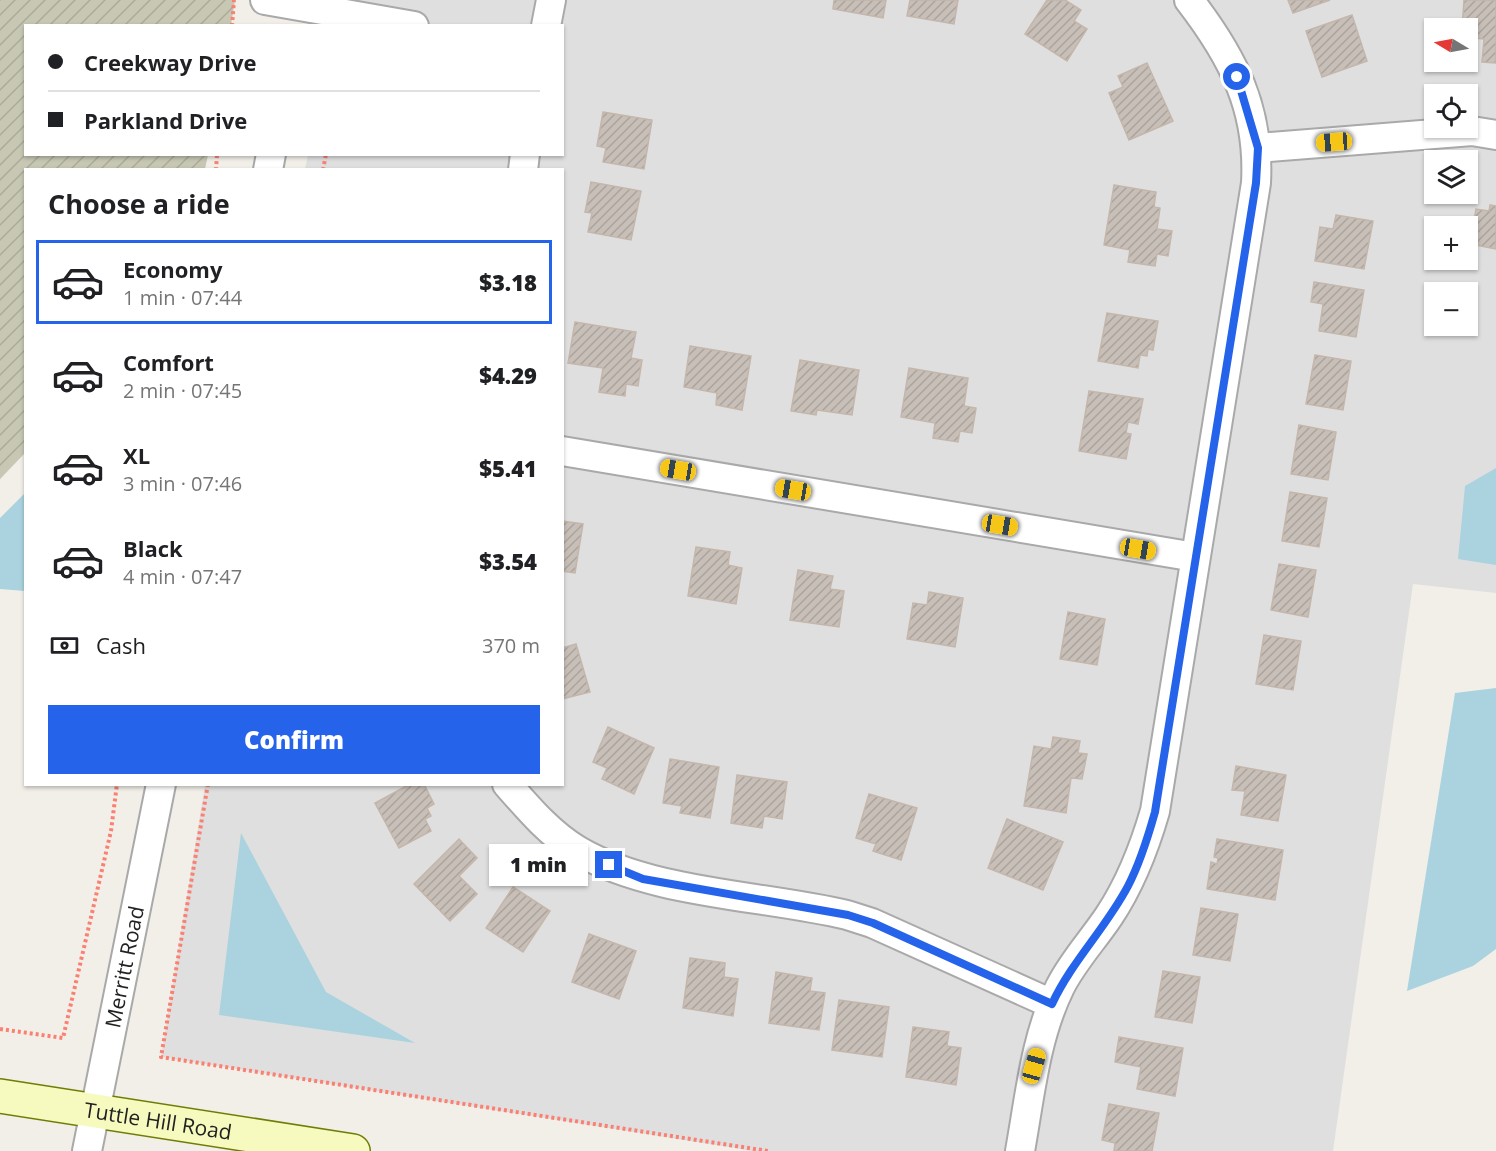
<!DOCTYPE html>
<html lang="en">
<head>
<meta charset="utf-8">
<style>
	body { margin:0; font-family:"Open Sans",sans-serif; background:#f6f6f6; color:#202124; height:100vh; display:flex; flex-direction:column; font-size:22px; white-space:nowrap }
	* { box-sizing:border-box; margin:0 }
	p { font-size:20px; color:#757577 }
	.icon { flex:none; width:33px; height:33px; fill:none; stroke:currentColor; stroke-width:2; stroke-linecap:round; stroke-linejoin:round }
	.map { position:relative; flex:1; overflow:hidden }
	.panel { position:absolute; left:24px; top:168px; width:540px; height:618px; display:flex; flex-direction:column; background:#fff; border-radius:0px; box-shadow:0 2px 4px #0004 }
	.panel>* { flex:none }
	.guide { position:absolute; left:24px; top:24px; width:540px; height:132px; border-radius:0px; box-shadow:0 2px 4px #0004; display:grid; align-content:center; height:132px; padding:0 24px; background:#fff }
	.needle { width:39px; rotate:280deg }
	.controls { position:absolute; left:1424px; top:18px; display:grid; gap:12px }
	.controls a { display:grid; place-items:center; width:54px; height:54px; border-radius:0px; background:#fff; box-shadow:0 2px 4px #0004; font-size:30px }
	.end { position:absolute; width:27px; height:27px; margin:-14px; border:8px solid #2563eb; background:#fff; box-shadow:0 0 0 3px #fff }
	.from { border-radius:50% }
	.bubble { position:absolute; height:42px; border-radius:0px; background:#fff; box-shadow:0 2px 4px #0004; font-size:20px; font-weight:800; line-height:42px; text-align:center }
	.car { position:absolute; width:18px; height:36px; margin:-18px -9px; border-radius:8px; box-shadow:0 0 4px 2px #0007; background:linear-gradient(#f5c518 24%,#345 0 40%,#f5c518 0 76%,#345 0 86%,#f5c518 0) }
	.guide b { display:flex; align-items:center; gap:21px; height:57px; font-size:22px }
	.guide b+b { border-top:2px solid #e0e0e0 }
	.guide i { width:15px; height:15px; background:#202124 }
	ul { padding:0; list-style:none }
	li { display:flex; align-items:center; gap:18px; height:84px; margin:0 12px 9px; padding:0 12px; border:3px solid transparent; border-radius:0px }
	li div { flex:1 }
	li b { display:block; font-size:22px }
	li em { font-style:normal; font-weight:800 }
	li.selected { border-color:#2563eb }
	li>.icon { width:54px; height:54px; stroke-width:1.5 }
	h2 { padding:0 24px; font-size:27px; line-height:72px }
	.pay { display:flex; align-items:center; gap:15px; height:66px; padding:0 24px; font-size:22px }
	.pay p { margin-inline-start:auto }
	.primary-button { display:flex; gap:12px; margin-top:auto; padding:12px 24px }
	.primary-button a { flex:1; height:69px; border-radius:0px; background:#2563eb; color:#fff; font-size:24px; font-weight:800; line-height:69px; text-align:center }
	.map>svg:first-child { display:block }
	.residential { fill:#e0dfdf; fill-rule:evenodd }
	.construction { fill:url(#construction-furrows) }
	.water { fill:#aad3df }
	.building { fill:url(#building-hatch); stroke:#c4b6ab; stroke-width:1.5 }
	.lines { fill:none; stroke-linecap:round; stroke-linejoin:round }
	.street-casing { stroke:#a9a9a9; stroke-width:32 }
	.secondary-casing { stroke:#707d05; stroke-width:36 }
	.path { stroke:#fa8072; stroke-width:4; stroke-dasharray:3 3; stroke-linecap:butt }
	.street { stroke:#fff; stroke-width:28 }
	.secondary { stroke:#f7fabf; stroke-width:33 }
	.route { stroke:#2563eb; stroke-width:8 }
	.labels { text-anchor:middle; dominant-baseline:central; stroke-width:5; stroke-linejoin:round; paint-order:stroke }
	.street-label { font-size:21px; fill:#222; stroke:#fff }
</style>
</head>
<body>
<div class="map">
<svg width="1496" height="1151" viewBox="0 0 1496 1151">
	<defs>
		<pattern id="construction-furrows" width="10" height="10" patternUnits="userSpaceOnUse" patternTransform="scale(1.5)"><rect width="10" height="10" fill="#c7c7b4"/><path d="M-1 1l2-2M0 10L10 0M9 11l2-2" fill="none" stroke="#abab9a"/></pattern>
		<pattern id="building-hatch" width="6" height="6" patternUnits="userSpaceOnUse" patternTransform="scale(1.5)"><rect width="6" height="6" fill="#c7bfb8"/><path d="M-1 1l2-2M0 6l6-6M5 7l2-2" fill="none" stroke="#aba49e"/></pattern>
	</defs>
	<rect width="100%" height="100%" fill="#f2efe9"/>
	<path class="residential" d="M333 0H1496V593L1413 584 1333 1151H753L161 1057 205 785 562 784V170L305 169 308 155 562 154V26L329 25ZM1434 28H1467V62H1434ZM1434 94H1467V128H1434ZM1434 160H1467V194H1434ZM1434 226H1467V260H1434ZM1434 292H1467V326H1434Z"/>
	<polygon class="construction" points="0,0 235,0 231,25 26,26 26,154 208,155 205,169 26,170 25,453 0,479"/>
	<g class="water">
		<polygon points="1496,468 1496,565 1458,559 1465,486"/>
		<polygon points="25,493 25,591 0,589 0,518"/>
		<polygon points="1496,688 1496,949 1473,966 1407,991 1455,693"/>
		<polygon points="241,833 326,992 415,1043 219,1015"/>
	</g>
	<g class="building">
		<polygon points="834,0 886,0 883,18 833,9"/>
		<polygon points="910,0 958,0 954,24 907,16"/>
		<polygon points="1047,0 1065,0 1081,10 1074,21 1087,29 1067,61 1025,34"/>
		<polygon points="1288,0 1330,0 1293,13"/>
		<polygon points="1464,0 1496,0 1496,63 1482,62 1484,39 1473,38 1473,35 1467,35 1467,28 1462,28"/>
		<polygon points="1352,15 1367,61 1322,77 1306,31"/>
		<polygon points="1147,63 1173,121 1129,140 1109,93 1123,87 1118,76"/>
		<polygon points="603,112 652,120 644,169 603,162 606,148 597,146"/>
		<polygon points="591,182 641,191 631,240 588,232 592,213 585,212"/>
		<polygon points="1114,185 1156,192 1154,207 1160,208 1157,229 1172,231 1168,256 1157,254 1155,266 1128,262 1130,250 1104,245"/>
		<polygon points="1490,205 1496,206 1496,249 1470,244 1476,209 1489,211"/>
		<polygon points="1336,215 1373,221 1364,269 1315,261 1320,227 1333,229"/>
		<polygon points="1314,282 1364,290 1356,337 1319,331 1323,304 1311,302"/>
		<polygon points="1107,313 1158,321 1153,350 1148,349 1147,356 1140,355 1138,368 1098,361"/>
		<polygon points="575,322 636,332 631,358 642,360 638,386 626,384 625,396 599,392 603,368 568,363"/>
		<polygon points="690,346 751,356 742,410 716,405 717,393 684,387"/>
		<polygon points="1315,355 1351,361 1343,410 1306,404"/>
		<polygon points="800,360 859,370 852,415 817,410 816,415 791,411"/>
		<polygon points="909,368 968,378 964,406 976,408 972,433 960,431 958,442 933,438 935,423 901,417"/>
		<polygon points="1089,391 1143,399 1138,424 1128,422 1126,433 1131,434 1126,459 1079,451"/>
		<polygon points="1299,425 1336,432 1328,480 1291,474"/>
		<polygon points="1290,492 1327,498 1319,547 1282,541"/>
		<polygon points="562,521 583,524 575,573 562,571"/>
		<polygon points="696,547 730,552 728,565 742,568 736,604 688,596"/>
		<polygon points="1279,564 1316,570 1308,617 1271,610"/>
		<polygon points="798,570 833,576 830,589 844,591 839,627 790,620"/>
		<polygon points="929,592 963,598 955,647 907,639 913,603 927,605"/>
		<polygon points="1068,612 1105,619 1097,665 1060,659"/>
		<polygon points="1264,635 1301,641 1293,690 1256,684"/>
		<polygon points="576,644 590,692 562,699 562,648"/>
		<polygon points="608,727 654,748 634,794 602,779 607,768 593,762"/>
		<polygon points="1053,737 1080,741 1078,753 1087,754 1082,779 1071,778 1066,813 1024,806 1034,746 1051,749"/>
		<polygon points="670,759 719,767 710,818 680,813 682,806 663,803"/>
		<polygon points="1236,766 1286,775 1278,821 1241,815 1245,791 1232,790"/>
		<polygon points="737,775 787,782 782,819 764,816 762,828 731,823"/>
		<polygon points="410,784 424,784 434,804 427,808 431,816 425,819 431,831 399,848 375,803"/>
		<polygon points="869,794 917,808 901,860 873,851 876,844 856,838"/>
		<polygon points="1007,819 1063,842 1043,890 988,868"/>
		<polygon points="459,839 477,858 459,876 477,894 450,921 414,884"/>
		<polygon points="1217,839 1283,850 1275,900 1207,889 1211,862 1217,864 1218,858 1214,857"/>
		<polygon points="513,887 550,911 523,952 486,928"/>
		<polygon points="1201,908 1238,914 1230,961 1193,955"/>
		<polygon points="589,934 636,951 619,999 572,982"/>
		<polygon points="690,958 725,963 724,977 738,979 733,1016 683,1008"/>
		<polygon points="1163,971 1200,977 1192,1023 1155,1017"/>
		<polygon points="776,972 812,978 810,991 825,993 819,1030 769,1023"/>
		<polygon points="839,1000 889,1007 882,1057 832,1050"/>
		<polygon points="913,1027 949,1032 947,1046 961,1048 956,1085 906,1077"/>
		<polygon points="1119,1037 1183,1048 1175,1096 1137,1089 1141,1067 1115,1062"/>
		<polygon points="1109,1104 1159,1113 1152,1151 1114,1151 1115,1143 1102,1140"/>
	</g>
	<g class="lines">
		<defs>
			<g id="street">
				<polyline points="265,0 414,26"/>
				<polyline points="546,26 551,0"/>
				<polyline points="1258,148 1472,131 1496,135"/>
				<polyline points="268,170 271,154"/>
				<polyline points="523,170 525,154"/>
				<polyline points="562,451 1195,557"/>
				<path d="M507 784C528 808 550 834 577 850 651 894 763 895 847 915L872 923 1052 1004"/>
				<path id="s1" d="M87 1151 161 784"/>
				<path d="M1020 1151C1030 1096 1035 1038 1060 987 1073 961 1093 940 1109 916 1131 883 1144 849 1155 811L1256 183C1260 109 1233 57 1189 0"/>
			</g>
			<g id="secondary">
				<path id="s2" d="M0 1096 353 1151"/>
			</g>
		</defs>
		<use href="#street" class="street-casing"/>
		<use href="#secondary" class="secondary-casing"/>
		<g class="path">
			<polyline points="232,26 234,0"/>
			<polyline points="216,170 217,154"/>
			<polyline points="323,170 326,154"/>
			<polyline points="208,784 161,1057 768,1151"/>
			<polyline points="0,1029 63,1038 111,831 117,784"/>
		</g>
		<use href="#street" class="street"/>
		<use href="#secondary" class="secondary"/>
	</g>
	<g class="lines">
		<path class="route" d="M609 865 643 879 848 915 873 923 1052 1004C1072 961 1106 928 1128 886 1140 863 1148 837 1155 812L1256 183 1258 148 1237 77"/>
	</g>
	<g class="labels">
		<g class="street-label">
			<text stroke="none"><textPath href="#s1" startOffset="188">Merritt Road</textPath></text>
			<text stroke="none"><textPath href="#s2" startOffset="160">Tuttle Hill Road</textPath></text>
		</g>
	</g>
</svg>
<div class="controls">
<a><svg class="needle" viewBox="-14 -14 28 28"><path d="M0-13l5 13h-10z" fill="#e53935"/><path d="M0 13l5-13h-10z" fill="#757577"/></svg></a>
<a><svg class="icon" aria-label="locate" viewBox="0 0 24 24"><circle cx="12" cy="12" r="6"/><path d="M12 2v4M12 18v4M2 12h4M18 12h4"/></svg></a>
<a><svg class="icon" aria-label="layers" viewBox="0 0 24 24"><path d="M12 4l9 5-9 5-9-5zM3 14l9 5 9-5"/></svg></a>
<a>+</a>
<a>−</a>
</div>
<i class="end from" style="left:1237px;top:77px"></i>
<i class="end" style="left:609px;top:865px"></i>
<div class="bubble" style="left:489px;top:844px;width:99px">1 min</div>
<i class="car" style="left:1334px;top:142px;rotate:266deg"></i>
<i class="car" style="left:678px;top:470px;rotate:280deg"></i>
<i class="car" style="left:793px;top:490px;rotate:280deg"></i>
<i class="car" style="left:1000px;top:525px;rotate:100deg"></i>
<i class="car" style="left:1138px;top:549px;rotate:100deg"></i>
<i class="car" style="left:1034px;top:1066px;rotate:16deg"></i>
<div class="guide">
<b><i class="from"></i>Creekway Drive</b>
<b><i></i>Parkland Drive</b>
</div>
<section class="panel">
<h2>Choose a ride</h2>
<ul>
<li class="selected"><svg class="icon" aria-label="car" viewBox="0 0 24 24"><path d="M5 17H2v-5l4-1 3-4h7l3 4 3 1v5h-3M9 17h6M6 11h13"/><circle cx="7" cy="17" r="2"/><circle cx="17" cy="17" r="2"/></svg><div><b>Economy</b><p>1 min · 07:44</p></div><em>$3.18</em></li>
<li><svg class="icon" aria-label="car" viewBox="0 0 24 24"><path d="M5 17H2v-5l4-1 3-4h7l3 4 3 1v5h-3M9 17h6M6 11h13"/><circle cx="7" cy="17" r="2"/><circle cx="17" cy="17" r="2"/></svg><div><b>Comfort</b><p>2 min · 07:45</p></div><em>$4.29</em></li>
<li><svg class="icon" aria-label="car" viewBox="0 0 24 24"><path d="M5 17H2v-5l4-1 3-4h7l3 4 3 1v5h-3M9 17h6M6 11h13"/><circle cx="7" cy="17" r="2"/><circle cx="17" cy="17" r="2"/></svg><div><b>XL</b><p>3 min · 07:46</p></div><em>$5.41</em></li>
<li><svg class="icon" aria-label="car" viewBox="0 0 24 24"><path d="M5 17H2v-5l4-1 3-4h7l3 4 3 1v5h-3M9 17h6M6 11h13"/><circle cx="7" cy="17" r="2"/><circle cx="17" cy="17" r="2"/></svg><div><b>Black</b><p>4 min · 07:47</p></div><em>$3.54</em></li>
</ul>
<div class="pay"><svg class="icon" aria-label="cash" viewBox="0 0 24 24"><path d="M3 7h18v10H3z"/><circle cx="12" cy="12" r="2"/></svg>Cash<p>370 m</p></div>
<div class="primary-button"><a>Confirm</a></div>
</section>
</div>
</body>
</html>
